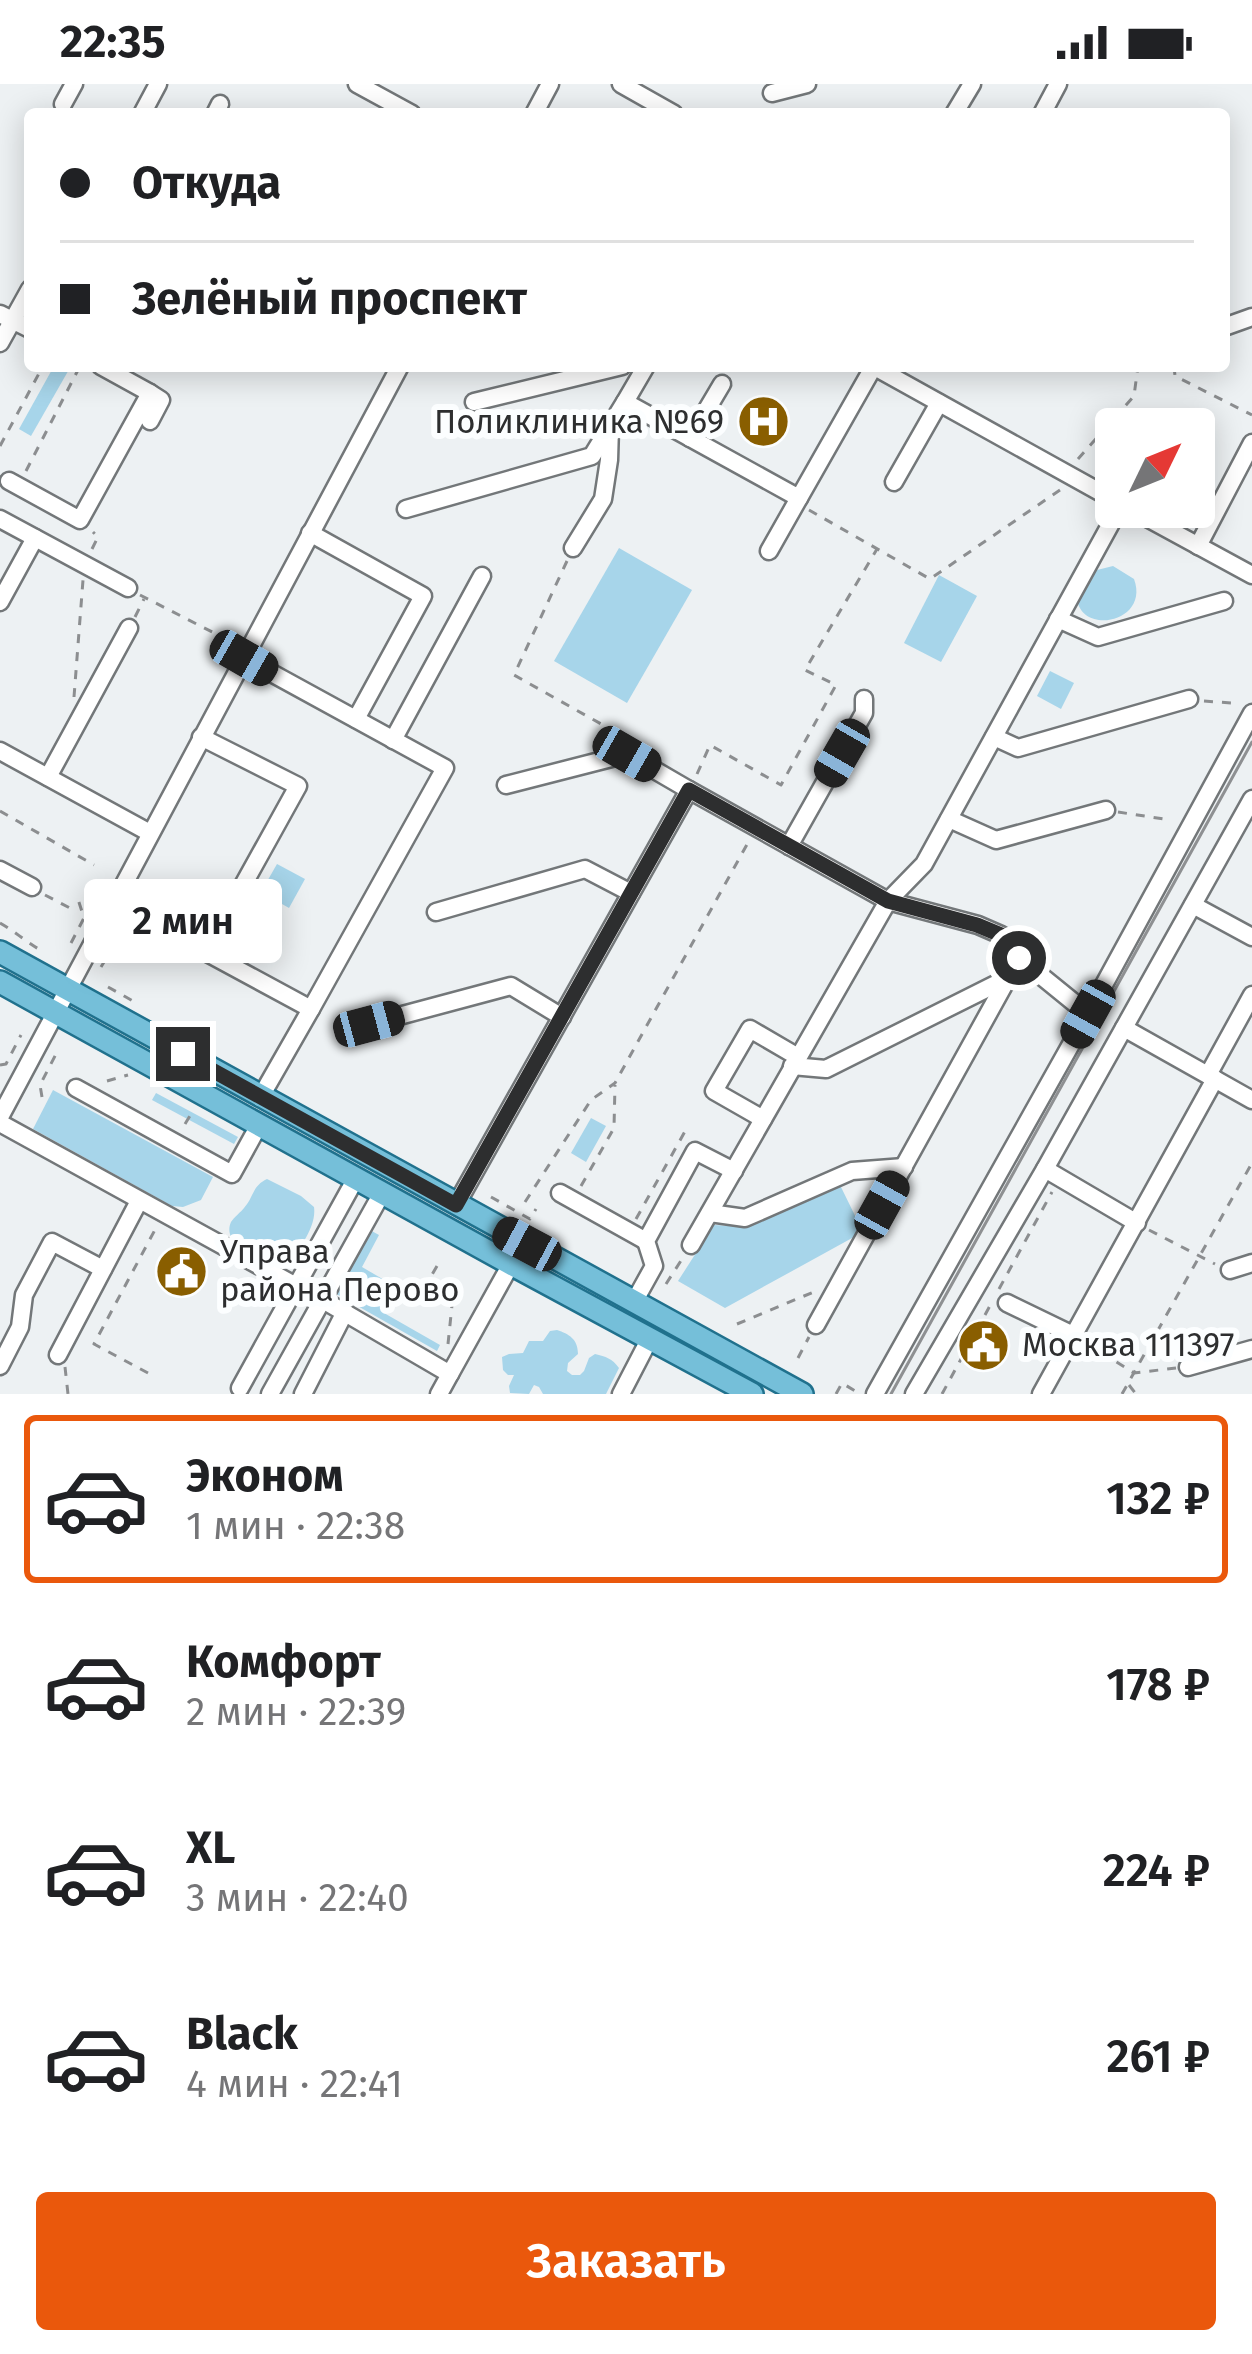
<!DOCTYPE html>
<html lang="ru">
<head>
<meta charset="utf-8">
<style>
	body { margin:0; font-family:"Fira Sans",sans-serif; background:#f6f6f6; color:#202124; height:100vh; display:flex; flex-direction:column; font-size:45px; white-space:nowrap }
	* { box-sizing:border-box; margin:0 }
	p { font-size:39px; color:#757577 }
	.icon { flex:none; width:66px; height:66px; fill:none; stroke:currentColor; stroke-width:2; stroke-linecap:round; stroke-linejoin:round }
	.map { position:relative; height:1310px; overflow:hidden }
	.side { display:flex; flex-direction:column; background:#fff; flex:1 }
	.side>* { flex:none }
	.banner { position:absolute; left:24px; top:24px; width:1206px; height:264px; border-radius:12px; box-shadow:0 6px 30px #0003; display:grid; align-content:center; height:264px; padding:0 36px; background:#fff }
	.needle { width:78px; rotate:47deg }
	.tools { position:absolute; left:1095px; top:324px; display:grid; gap:24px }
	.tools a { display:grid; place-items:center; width:120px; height:120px; border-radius:12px; background:#fff; box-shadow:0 6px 30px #0003; font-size:60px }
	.end { position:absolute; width:54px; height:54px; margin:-27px; border:15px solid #2d2e2f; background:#fff; box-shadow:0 0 0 6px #fff }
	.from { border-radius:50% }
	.bubble { position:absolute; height:84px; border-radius:12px; background:#fff; box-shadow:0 6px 30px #0003; font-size:39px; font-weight:600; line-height:84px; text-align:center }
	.car { position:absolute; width:36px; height:72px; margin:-36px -18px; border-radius:15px; box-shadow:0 0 9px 3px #0007; background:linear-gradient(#222 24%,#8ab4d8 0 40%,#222 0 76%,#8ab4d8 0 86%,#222 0) }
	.banner b { display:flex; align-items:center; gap:42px; height:114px; font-size:45px }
	.banner b+b { border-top:3px solid #e0e0e0 }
	.banner i { width:30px; height:30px; background:#202124 }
	ul { padding:21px 0 0; list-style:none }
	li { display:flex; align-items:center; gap:36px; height:168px; margin:0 24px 18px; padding:0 12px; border:6px solid transparent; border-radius:12px }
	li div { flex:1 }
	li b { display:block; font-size:45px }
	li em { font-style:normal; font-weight:600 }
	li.active { border-color:#ea580c }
	li>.icon { width:108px; height:108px; stroke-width:1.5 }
	.primary-button { display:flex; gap:24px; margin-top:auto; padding:24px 36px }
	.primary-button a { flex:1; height:138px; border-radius:12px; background:#ea580c; color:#fff; font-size:48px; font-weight:600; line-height:138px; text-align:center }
	.status { display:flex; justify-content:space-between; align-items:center; height:84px; padding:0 60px; background:#fff; direction:ltr }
	.status svg { height:33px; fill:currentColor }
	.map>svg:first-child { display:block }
	.green { fill:#a7d5ea }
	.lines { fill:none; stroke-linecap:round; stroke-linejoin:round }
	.minor-casing { stroke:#737779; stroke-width:21 }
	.major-casing { stroke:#20718d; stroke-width:26 }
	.path { stroke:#8c8e90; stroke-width:3; stroke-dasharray:9 9; stroke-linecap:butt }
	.minor { stroke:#fff; stroke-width:16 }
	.major { stroke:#75bfd9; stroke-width:21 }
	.tram { stroke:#8e9092; stroke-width:3 }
	.route { stroke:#2d2e2f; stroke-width:15 }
	.labels { text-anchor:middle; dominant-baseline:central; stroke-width:12; stroke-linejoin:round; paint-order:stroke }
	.poi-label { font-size:33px; fill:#2d2e2f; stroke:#fcfeff; text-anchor:start }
</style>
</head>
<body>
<div class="status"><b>22:35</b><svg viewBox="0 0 49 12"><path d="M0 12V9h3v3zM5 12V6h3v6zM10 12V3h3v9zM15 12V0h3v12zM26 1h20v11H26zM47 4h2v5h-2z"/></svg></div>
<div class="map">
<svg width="1252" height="1310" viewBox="0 0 1252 1310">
	<rect width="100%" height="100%" fill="#edf1f3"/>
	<g class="green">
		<polygon points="54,282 71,282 31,352 19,345"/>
		<polygon points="619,464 692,506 627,619 554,577"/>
		<path d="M1113 482 1134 495C1150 538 1082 552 1077 515 1076 506 1084 496 1089 488Z"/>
		<polygon points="939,491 977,512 941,578 904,559"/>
		<polygon points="1050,587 1074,599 1061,625 1037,612"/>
		<polygon points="277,780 305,795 289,824 261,808"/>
		<polygon points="53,1006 213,1093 201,1116 183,1123 172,1122 33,1045"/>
		<polygon points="156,1009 238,1053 234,1060 152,1016"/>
		<polygon points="591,1034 606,1042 586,1078 571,1069"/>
		<path d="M267 1095 301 1112 314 1123C317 1144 297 1167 286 1184L282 1186C266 1178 220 1163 231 1138 234 1133 241 1128 244 1124 254 1113 252 1102 267 1095Z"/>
		<polygon points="840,1101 863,1148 725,1224 678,1197 714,1141 748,1143"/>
		<polygon points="368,1145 379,1151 362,1183 398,1204 384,1229 440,1261 437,1267 333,1208"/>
		<path d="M557 1246C569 1250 578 1255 578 1270L568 1279 567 1287 572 1291H580L584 1287 589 1274 595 1270C606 1273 612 1274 619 1284L606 1310H543L539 1303 534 1301 529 1310 510 1309 509 1302 514 1291H508L503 1286 502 1273 509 1270 523 1269 529 1257H543L550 1247Z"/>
	</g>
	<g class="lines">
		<defs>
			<g id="minor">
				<polyline points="357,0 412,30"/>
				<polyline points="621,0 674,30"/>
				<polyline points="772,9 807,0"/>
				<polyline points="63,20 74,0"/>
				<polyline points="142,30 158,0"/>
				<polyline points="215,30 220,20"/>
				<polyline points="534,30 550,0"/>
				<polyline points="954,30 972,0"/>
				<polyline points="1042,30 1058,0"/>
				<polyline points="0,230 30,245"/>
				<polyline points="1224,243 1252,233"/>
				<polyline points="0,259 30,205"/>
				<polyline points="101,282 150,309"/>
				<polyline points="646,282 625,318 799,414 874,282"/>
				<polyline points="873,282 1116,417"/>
				<polyline points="474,318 622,282"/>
				<polyline points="690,354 722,300"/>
				<polyline points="9,397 80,436 150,309 161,316 150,337"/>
				<polyline points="894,398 939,319"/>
				<polyline points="1127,423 1252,491"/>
				<polyline points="406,425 592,372 625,318"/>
				<polyline points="0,435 128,504"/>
				<polyline points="310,449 423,512 356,635"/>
				<polyline points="1198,462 1252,359"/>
				<polyline points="573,464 603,415 609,376 610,343"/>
				<polyline points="769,467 799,414"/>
				<polyline points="0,518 35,454"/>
				<polyline points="1058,535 1098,553 1224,517"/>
				<polyline points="244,574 445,684 311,925"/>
				<polyline points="201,653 298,702 206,868"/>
				<polyline points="994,653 1018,664 1189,615"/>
				<polyline points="393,656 482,492"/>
				<polyline points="0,667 150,749"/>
				<polyline points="48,693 129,544"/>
				<polyline points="506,701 627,670 689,706"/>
				<polyline points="949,735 996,756 1106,726"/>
				<polyline points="789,762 864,629 864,615"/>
				<polyline points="0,786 32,803"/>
				<polyline points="113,818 311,925 260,1014"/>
				<polyline points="1193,821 1252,853"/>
				<polyline points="436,828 585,785 631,809"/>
				<polyline points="369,940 511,902 562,933"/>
				<polyline points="1124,944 1252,1016"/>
				<polyline points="792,982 826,985 1008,894"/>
				<polyline points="1208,991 1252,911"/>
				<polyline points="76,1004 232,1090 259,1041"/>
				<polyline points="0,1033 400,282"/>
				<polyline points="763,1035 714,1007 750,945 798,973"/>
				<polyline points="0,1039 296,1202"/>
				<polyline points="1045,1085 1137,1139"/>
				<polyline points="560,1109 646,1157"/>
				<polyline points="456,1121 689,706 888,817 978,841 1001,851 1019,874 1088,930"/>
				<polyline points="710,1129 745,1134 852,1087 904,1083"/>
				<polyline points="691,1161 888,817 924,780 1120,423"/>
				<polyline points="1230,1186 1252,1179"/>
				<polyline points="323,1216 450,1290 439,1310"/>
				<polyline points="634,1218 654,1182 646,1157 695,1067 734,1087"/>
				<polyline points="1007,1219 1075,1252"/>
				<polyline points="816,1241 1019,874"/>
				<polyline points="58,1271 139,1117"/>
				<polyline points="0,1282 20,1243 24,1211 52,1158 103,1185"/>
				<polyline points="1188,1283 1252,1265"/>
				<polyline points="450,1290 511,1180"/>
				<polyline points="240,1304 356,1094"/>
				<polyline points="270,1310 382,1109"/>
				<polyline points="303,1310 345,1228"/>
				<polyline points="621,1310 649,1256"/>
				<polyline points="875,1310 1088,930 1252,629"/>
				<polyline points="914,1310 1045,1085 1252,715"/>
				<polyline points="1041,1310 1215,995"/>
			</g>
			<g id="major">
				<polyline points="0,868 802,1310"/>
				<polyline points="0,898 511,1180 752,1310"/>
			</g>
		</defs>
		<use href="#minor" class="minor-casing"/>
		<use href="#major" class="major-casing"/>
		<g class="path">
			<polyline points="1174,282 1175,292 1252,331"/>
			<polyline points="0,362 43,282"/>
			<polyline points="1078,375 1134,312 1138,282"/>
			<polyline points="26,387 80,282"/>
			<polyline points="809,426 930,495 1060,406"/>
			<polyline points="92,465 98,453 93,448"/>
			<polyline points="567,477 514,591 626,654"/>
			<polyline points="140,511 220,552"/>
			<polyline points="135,533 144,515"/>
			<polyline points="74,613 83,496"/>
			<polyline points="1204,617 1232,619"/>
			<polyline points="697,690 710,661 781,701 836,601 805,586 877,465"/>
			<polyline points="0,727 94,781"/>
			<polyline points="1118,728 1170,736"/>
			<polyline points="45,811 70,824"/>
			<path d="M0 839C16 848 27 859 44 868"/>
			<polyline points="71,859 84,834 77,812"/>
			<polyline points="101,883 118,855 132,850"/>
			<polyline points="108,903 133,917"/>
			<polyline points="0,981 6,980 21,951"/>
			<polyline points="107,997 128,991"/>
			<polyline points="42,1013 40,1001 56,970"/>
			<polyline points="185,1040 193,1027"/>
			<polyline points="581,1102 614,1044 615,1001"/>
			<polyline points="491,1113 530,1135 536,1125"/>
			<polyline points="525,1118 591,1016 615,999 750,755"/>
			<polyline points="636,1135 688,1042"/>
			<polyline points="1149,1146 1215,1180"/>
			<polyline points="437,1182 422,1208 432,1214 441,1198"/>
			<polyline points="666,1200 684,1172"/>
			<polyline points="999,1205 1052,1108"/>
			<polyline points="737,1240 816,1207"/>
			<polyline points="1086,1259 1134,1289 1176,1284"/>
			<polyline points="448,1260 455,1192"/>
			<polyline points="798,1274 809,1253"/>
			<polyline points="65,1283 68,1310"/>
			<polyline points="148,1289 94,1260 157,1142"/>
			<polyline points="1129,1301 1136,1310"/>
			<polyline points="836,1310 842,1299 860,1310"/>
			<polyline points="942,1310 992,1218"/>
			<polyline points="1122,1310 1252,1079"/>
		</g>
		<use href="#minor" class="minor"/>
		<use href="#major" class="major"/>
		<polyline class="tram" points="891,1310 1252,658"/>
	</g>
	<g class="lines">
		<polyline class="route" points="183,970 456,1121 689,706 888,817 977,841 1001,851 1019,874"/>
	</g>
	<defs>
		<symbol id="hospital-disc" viewBox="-11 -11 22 22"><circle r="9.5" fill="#895e00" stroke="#fcfeff"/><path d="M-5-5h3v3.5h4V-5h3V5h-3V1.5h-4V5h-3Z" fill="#fff"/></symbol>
		<symbol id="civic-disc" viewBox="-11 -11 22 22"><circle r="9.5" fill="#895e00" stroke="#fcfeff"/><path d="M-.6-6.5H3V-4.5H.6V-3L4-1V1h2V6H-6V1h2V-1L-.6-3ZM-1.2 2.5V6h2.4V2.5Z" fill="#fff"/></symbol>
	</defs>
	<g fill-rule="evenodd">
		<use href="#hospital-disc" x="734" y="308" width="59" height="59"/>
		<use href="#civic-disc" x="152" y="1158" width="59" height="59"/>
		<use href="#civic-disc" x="954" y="1232" width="59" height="59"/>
	</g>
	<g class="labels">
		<g class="poi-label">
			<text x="724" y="338" text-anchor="end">Поликлиника №69</text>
			<text x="220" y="1168">Управа<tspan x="220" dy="38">района Перово</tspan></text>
			<text x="1022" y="1261">Москва 111397</text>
		</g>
	</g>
</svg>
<div class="tools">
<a><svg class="needle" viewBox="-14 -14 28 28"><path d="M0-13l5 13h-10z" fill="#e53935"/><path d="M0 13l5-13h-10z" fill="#757577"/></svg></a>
</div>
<i class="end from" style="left:1019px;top:874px"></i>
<i class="end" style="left:183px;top:970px"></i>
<div class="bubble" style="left:84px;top:795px;width:198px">2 мин</div>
<i class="car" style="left:244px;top:574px;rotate:120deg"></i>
<i class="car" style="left:842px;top:669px;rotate:210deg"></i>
<i class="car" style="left:627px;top:670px;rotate:120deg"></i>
<i class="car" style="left:1088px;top:930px;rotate:209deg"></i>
<i class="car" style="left:369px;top:940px;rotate:75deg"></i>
<i class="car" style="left:882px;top:1121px;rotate:29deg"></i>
<i class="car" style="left:527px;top:1160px;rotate:298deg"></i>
<div class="banner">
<b><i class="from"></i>Откуда</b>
<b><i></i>Зелёный проспект</b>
</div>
</div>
<section class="side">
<ul>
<li class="active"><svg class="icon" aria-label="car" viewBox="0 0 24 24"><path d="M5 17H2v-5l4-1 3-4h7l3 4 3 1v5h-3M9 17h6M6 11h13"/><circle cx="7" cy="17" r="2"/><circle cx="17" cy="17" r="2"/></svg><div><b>Эконом</b><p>1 мин · 22:38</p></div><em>132 ₽</em></li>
<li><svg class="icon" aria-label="car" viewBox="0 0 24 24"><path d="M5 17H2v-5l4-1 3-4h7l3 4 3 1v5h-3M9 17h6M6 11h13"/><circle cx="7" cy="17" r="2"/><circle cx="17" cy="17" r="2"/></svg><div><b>Комфорт</b><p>2 мин · 22:39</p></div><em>178 ₽</em></li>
<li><svg class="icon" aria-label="car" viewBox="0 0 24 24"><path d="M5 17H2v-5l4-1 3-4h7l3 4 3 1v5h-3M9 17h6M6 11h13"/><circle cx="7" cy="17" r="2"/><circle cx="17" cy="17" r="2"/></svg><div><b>XL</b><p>3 мин · 22:40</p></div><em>224 ₽</em></li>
<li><svg class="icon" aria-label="car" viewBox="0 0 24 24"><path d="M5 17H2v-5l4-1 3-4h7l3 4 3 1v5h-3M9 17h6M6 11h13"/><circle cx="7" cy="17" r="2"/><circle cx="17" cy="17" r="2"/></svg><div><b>Black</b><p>4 мин · 22:41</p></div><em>261 ₽</em></li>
</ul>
<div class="primary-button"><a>Заказать</a></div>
</section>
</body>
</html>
